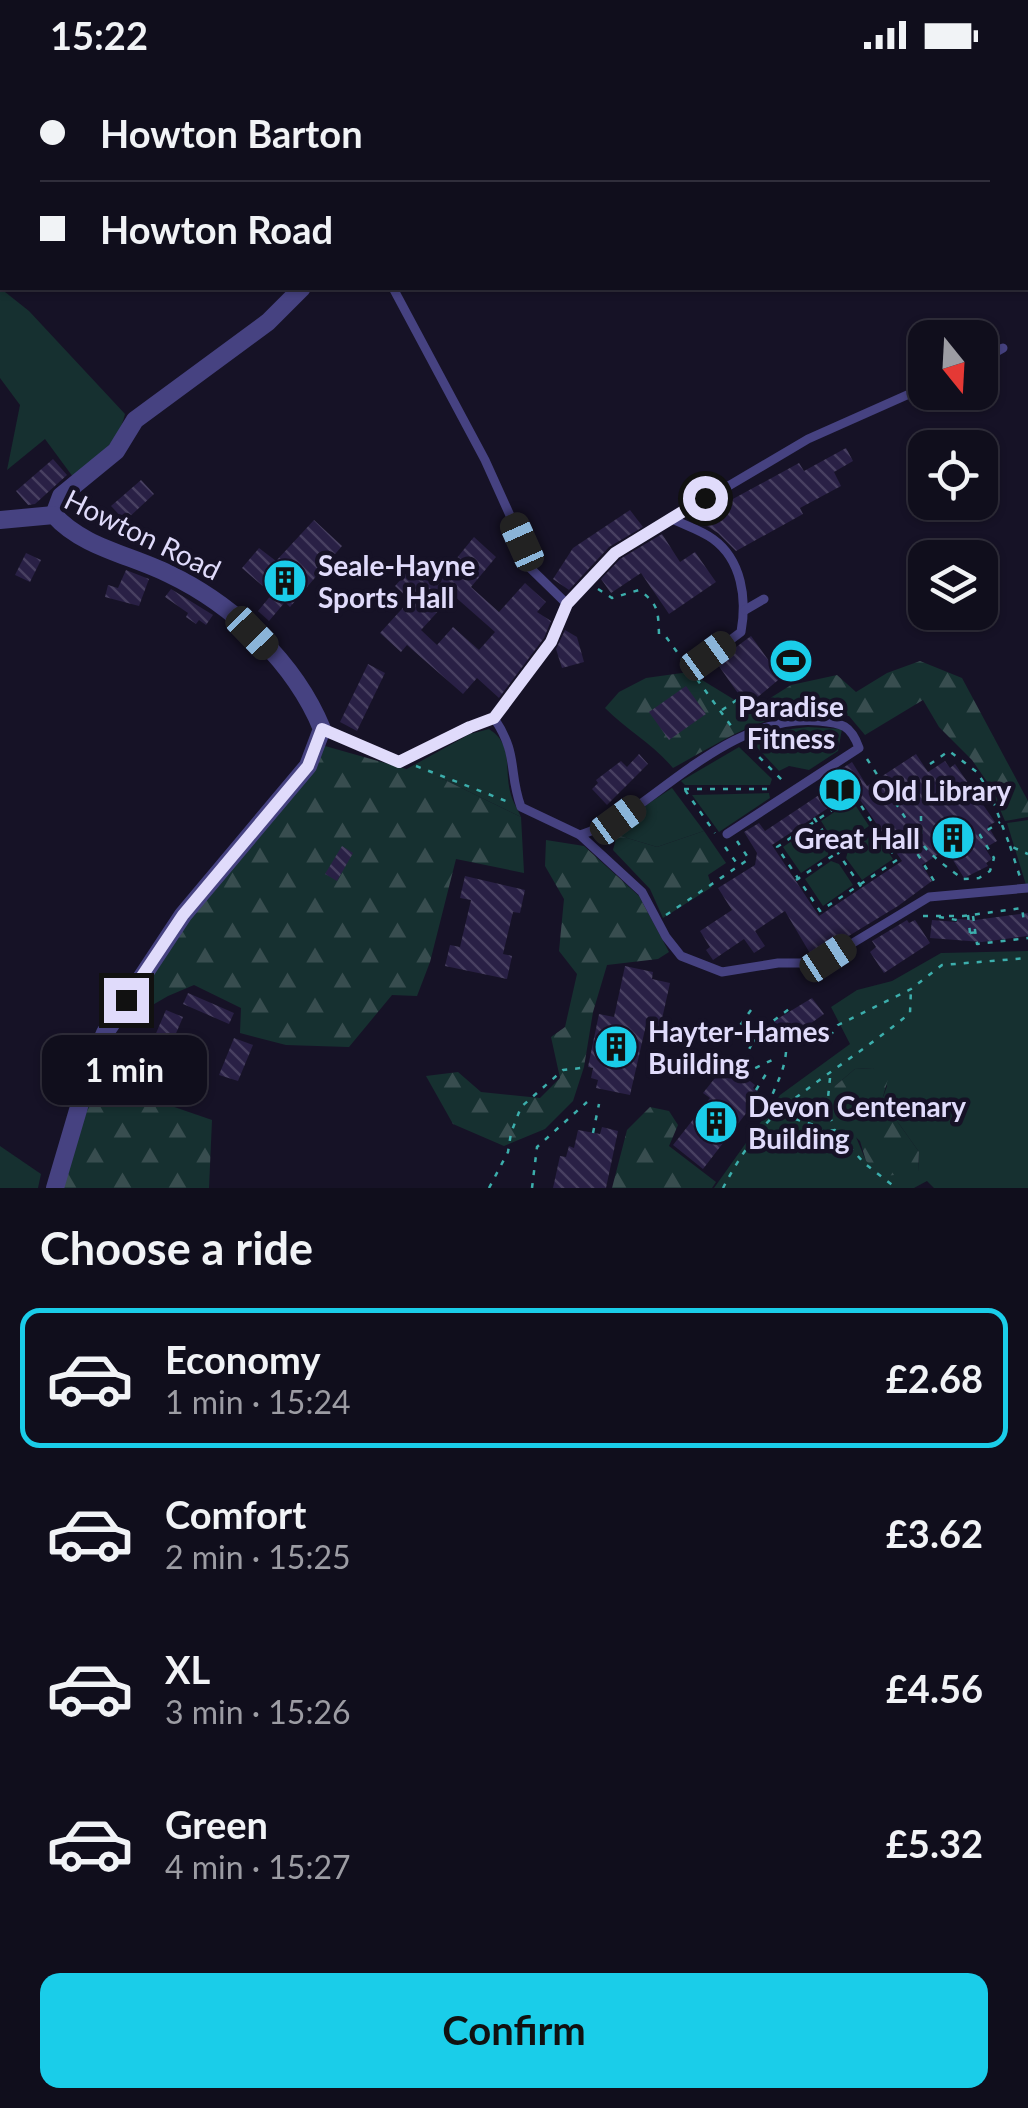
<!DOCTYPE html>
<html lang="en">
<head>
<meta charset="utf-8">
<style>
	body { margin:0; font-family:Lato,sans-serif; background:#1e1c29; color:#f1f3f6; height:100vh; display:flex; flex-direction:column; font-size:38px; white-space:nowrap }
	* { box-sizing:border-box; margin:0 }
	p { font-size:32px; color:#9c9ca3 }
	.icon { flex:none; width:55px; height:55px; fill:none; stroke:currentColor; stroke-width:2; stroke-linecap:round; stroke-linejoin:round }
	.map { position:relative; height:1118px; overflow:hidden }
	.drawer { display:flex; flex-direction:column; background:#100e1c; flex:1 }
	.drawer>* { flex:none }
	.guide { position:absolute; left:0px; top:0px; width:1030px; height:220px; box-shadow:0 2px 8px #0004,0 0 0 2px #302e3b; display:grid; align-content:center; height:220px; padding:0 40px; background:#100e1c }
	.needle { width:65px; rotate:162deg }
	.tools { position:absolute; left:908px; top:250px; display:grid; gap:20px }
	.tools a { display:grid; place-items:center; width:90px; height:90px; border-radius:20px; background:#100e1c; box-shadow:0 2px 8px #0004,0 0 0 2px #302e3b; font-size:50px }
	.end { position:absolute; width:45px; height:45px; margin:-22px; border:12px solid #e0dbfb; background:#111; box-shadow:0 0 0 5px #111 }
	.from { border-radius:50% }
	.bubble { position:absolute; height:70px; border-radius:20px; background:#100e1c; box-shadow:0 2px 8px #0004,0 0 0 2px #302e3b; font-size:32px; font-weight:700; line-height:70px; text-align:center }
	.car { position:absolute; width:30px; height:60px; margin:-30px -15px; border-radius:12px; box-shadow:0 0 8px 2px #0007; background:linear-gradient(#222 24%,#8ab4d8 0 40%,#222 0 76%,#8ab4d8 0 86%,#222 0) }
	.guide b { display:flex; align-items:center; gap:35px; height:95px; font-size:38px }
	.guide b+b { border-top:2px solid #302e3b }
	.guide i { width:25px; height:25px; background:#f1f3f6 }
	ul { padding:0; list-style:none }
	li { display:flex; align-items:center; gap:30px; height:140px; margin:0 20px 15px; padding:0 20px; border:5px solid transparent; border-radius:20px }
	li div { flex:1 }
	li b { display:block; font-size:38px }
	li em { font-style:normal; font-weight:700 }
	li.active { border-color:#1acde9 }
	li>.icon { width:90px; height:90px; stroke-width:1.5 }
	h2 { padding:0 40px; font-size:45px; line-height:120px }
	.action { display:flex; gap:20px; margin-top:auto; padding:20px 40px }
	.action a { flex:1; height:115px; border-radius:20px; background:#1acde9; color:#111; font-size:40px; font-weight:700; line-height:115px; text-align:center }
	.status { display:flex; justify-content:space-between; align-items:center; height:70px; padding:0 50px; background:#100e1c; direction:ltr }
	.status svg { height:28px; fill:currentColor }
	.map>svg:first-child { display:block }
	.grass { fill:#163030; fill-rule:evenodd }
	.forest { fill:url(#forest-firs) }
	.building { fill:url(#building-back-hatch); fill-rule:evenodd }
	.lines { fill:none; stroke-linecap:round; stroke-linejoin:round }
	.path { stroke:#3caeac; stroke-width:2.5; stroke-dasharray:5 8; stroke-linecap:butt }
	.lane { stroke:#464281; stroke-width:9 }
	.street { stroke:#464281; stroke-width:18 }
	.path-bridge { stroke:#3caeac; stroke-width:2.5; stroke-dasharray:5 8; stroke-linecap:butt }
	.route { stroke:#e0dbfb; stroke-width:12 }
	.labels { text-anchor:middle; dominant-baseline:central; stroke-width:9; stroke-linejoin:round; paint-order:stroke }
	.street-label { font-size:28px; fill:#e0dbfb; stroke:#161226 }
	.poi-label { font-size:28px; font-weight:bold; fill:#e0dbfb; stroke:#161226; text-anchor:start }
</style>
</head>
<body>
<div class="status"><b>15:22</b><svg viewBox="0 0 49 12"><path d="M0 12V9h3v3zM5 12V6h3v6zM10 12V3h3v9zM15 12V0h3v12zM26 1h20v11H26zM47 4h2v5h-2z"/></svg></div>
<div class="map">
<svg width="1028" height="1118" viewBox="0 0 1028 1118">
	<defs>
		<pattern id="forest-firs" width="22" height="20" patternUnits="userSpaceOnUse" patternTransform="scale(2.5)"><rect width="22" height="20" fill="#163030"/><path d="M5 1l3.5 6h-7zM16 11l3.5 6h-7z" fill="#384d4f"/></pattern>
		<pattern id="building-back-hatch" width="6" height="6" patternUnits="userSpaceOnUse" patternTransform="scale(2.5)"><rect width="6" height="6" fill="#292045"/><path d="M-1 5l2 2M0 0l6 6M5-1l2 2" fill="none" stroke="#484061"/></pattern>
	</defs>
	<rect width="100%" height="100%" fill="#161226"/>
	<g class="grass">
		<path d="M0 218 29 241 125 344C118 374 96 388 73 407L45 369 7 400 20 335 0 308Z"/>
		<polygon points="808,657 842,659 838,681 809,700 789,696 779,701 750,670 773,661"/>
		<path d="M489 659C515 676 503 698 511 725 513 732 518 740 521 747L445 710 403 701 470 664Z"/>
		<polygon points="739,677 772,709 770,715 685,715 681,711"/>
		<polygon points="672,718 704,761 657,777 617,765 610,759"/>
		<polygon points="769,723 770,728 719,762 692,725"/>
		<polygon points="852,730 869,756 843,774 835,773 821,751"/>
		<polygon points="1028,750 1028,815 1026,815 1007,753"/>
		<polygon points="814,756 829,777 828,785 801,803 783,777"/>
		<polygon points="875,763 893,789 862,810 846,788 848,781"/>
		<polygon points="831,791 839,794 853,815 823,836 805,809"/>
		<path d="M1028 881V1118H934L927 1111 914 1118H714L780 1025 850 974 831 937 857 920 892 911 941 883ZM873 998 887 1016 882 1030 919 1082 918 1101 902 1103 866 1091 835 1016 855 999Z"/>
		<polygon points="0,1076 41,1104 38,1118 0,1118"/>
	</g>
	<g class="forest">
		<path d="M920 591 962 608 1028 731V747L1005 751 990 716 972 690 939 657 923 630 865 665 849 646C773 634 737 663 673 698 653 674 627 660 605 638L619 622 646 608 689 602 738 632 748 642 791 615 837 605 856 622 887 603Z"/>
		<polygon points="325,676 445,710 521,747 524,803 456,789 430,892 417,926 392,925 349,977 286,975 240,963 241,938 194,915 168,926 137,944 137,927 186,848"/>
		<polygon points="704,761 726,793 708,805 712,817 663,848 650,819 613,780 617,765 657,777"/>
		<polygon points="546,770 584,776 639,826 669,882 658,889 607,895 593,942 584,997 573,1031 545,1059 504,1076 453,1054 426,1006 458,1002 481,1022 540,1028 560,1008 551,967 565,957 577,904 559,881 564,829 545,796"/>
		<polygon points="873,998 888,1009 882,1030 919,1082 918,1102 886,1106 866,1091 860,1071 838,1051 830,1029 835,1016 855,999"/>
		<polygon points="93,1009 212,1050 209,1118 62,1118"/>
		<polygon points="650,1037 669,1041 678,1055 669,1076 716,1112 712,1118 612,1118 627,1060"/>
	</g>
	<g class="building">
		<polygon points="846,378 853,391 834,402 841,416 800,438 803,444 736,481 718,463 704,454 720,436 799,393 804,401"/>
		<polygon points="53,389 67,405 35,434 28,435 16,421"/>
		<polygon points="141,410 154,424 125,451 111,436"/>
		<polygon points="630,440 643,457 609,477 569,520 553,509 573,478"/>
		<polygon points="314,450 342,476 290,537 285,532 269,551 258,541 272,524 242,498 259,478 276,491"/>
		<polygon points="662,464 680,492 695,482 716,512 669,544 641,503 611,523 601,509 620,489"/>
		<path d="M474 467 496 487 471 517 499 542 525 513 546 532 537 542 551 551 544 568 499 628 477 608 463 624 407 575 401 582 380 563 410 530 395 516 412 497 434 516ZM453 525 495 562 479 580 453 557 437 575 421 560Z"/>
		<polygon points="26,483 41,490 30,512 15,505"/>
		<polygon points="126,500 149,509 139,536 105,527 108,515 118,518"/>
		<polygon points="171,519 213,545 206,555 199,550 196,554 186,547 188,543 165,527"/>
		<polygon points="565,560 577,567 584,592 562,598 556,579"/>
		<polygon points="751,566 769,591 795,572 810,593 787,610 783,606 747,636 716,592"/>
		<polygon points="368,594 385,603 357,661 340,652"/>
		<polygon points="686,616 706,644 669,670 649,642"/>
		<polygon points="639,684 648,694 607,735 592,719 598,713 596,710 621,691 627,697"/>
		<path d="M916 684 928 702 945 691 950 698 955 694 995 752 988 756 997 771 985 778 992 789 986 793 988 796 964 808 946 779 922 795 932 811 898 836 824 881 811 885 785 841 755 861 765 876 754 883 744 869 713 890 706 880 710 877 700 861 732 840 718 818 755 795 757 783 744 762 759 753 765 761 843 709 838 701 852 692 867 716ZM854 721 902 791 819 846 772 775Z"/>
		<polygon points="342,776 353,783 337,811 325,804"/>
		<polygon points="465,806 525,820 520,843 513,842 503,884 512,886 507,909 445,896 450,875 460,877 471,830 460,828"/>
		<polygon points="1028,843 1028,866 982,872 930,868 932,850 957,852 957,849 975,850"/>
		<polygon points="907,850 909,853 915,850 930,873 884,903 870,882 876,877 872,871"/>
		<polygon points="625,896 653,902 652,909 670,913 660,958 646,955 630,1025 596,1018 598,1010 591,1008 593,998 588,997 599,944 614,947"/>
		<polygon points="188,923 234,943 229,954 183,934"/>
		<polygon points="812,928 824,944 787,970 774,951"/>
		<polygon points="166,940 183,947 168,982 151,975"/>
		<polygon points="234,968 253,975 238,1011 219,1005"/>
		<polygon points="727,993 755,1015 753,1018 761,1024 703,1099 673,1075 710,1028 703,1023"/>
		<polygon points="183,1010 202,1018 195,1033 176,1025"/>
		<polygon points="602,1057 618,1061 606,1118 553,1118 560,1086 566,1087 569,1076 574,1078 578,1060 600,1064"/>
	</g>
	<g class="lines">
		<g class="path">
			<path d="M598 519 612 528 639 520C659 534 658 542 659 564L666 567 732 657"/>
			<polyline points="722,640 741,627"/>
			<polyline points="750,678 783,711"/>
			<polyline points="867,689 923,775 915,780 936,814"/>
			<polyline points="930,694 949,681 977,702 990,723 1010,776 1028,784"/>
			<polyline points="416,696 506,731"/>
			<polyline points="684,719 773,719"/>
			<polyline points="685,720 715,763"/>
			<polygon points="854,725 897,790 820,841 777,777"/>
			<polyline points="921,746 921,769"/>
			<polyline points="814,748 862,818"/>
			<path d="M924 776C931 786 952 801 963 809L979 808 990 801 994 788 980 765 1000 752"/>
			<polyline points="1010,776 1020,807"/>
			<polyline points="725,777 738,795"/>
			<polyline points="796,810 878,756"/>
			<polyline points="666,845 749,789 737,771"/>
			<polyline points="968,845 970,863"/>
			<polyline points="923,846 963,846 1022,838 1024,852"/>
			<polyline points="973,846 977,874 1028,868"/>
			<polyline points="939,847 957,850"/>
			<polyline points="751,940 736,961 742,971 753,971 743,992 745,1000 749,1001 772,990"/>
			<polyline points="830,966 838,955 911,919 942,895 1028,888"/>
			<polyline points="754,971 779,960 773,951 793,936"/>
			<path d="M786 982C784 1005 773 1018 767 1040L817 1056 823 1062 835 1060 864 1093 896 1118"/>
			<polyline points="716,989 721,994"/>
			<polyline points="830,1008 827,1038 834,1058"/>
			<polyline points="756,1020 766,1004"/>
			<polyline points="593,1063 599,1034"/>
			<polyline points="489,1118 508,1082 511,1063 521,1037 563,1000 581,998"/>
			<polyline points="532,1118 537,1077 587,1032"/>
			<path d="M723 1118C736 1093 756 1061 778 1042 820 1007 868 978 910 943L911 919"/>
		</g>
		<g class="lane">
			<polyline points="393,218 485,390 522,472 527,495 567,534"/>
			<polyline points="980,291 1003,278"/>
			<path d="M670 448C684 455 701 460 713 469 742 490 747 529 741 562L709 586"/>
			<polyline points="745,540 764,529"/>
			<polyline points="494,648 551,572 567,534 615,483 808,369 925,317"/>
			<path d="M323 660 399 692 469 657 494 648C519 685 508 701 521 737L580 765 642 822 666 867 681 886 722 902 778 893H815L828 888 929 827 1028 818"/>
			<path d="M580 765C594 760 609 755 622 747 680 708 744 644 819 651 842 653 851 655 859 678L727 764"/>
		</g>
		<g class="street">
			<polyline points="339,0 340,2"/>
			<polyline points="54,445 61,426 116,381 135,350 268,252 302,218"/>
			<path d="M0 450 54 445C82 477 131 485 169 504 234 535 295 593 322 659L308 696 183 845 105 963 91 996 55 1118"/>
		</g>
		<polyline class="path-bridge" points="970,863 978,862"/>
	</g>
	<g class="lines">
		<polyline class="route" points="126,930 183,845 308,696 322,659 399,692 470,657 494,648 551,572 567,534 615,483 705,428"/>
	</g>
	<defs>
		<symbol id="building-disc" viewBox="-11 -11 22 22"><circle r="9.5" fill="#1acde9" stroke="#161226"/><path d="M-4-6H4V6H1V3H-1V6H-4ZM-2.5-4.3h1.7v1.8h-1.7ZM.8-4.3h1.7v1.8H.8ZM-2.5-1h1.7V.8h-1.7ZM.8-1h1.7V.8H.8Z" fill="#111"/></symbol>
		<symbol id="stadium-disc" viewBox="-11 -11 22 22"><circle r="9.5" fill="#1acde9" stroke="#161226"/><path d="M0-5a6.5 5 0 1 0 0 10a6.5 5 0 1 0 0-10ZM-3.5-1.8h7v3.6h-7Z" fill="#111"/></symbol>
		<symbol id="library-disc" viewBox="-11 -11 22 22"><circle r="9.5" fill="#1acde9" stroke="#161226"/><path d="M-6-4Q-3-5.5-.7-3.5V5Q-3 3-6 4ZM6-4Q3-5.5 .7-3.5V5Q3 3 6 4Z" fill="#111"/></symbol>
	</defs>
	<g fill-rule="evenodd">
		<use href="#building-disc" x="260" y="486" width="50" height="50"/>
		<use href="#stadium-disc" x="766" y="566" width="50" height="50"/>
		<use href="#library-disc" x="815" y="695" width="50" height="50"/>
		<use href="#building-disc" x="928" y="743" width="50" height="50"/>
		<use href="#building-disc" x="591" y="952" width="50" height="50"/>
		<use href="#building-disc" x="691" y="1027" width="50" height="50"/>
	</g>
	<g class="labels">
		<g class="street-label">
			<text transform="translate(143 464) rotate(26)">Howton Road</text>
		</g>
		<g class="poi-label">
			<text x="318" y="495">Seale-Hayne<tspan x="318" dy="32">Sports Hall</tspan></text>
			<text x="791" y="636" text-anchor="middle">Paradise<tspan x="791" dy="32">Fitness</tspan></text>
			<text x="872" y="720">Old Library</text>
			<text x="920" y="768" text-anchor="end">Great Hall</text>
			<text x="648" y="961">Hayter-Hames<tspan x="648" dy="32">Building</tspan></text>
			<text x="748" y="1036">Devon Centenary<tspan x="748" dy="32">Building</tspan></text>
		</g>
	</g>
</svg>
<div class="tools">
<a><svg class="needle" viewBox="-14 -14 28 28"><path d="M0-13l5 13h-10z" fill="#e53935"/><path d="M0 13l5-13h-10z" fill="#9c9ca3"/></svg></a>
<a><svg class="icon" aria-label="locate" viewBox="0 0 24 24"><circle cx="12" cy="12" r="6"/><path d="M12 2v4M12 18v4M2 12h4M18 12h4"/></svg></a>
<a><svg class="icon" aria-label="layers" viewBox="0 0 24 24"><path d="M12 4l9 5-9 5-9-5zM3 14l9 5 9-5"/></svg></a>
</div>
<i class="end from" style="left:705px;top:428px"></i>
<i class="end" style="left:126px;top:930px"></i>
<div class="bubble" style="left:42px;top:965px;width:165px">1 min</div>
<i class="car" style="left:522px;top:472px;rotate:336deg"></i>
<i class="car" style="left:252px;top:563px;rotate:136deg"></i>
<i class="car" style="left:708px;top:586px;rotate:54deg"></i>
<i class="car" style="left:618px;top:750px;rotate:54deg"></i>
<i class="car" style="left:828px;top:888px;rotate:57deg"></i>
<div class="guide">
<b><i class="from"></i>Howton Barton</b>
<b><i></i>Howton Road</b>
</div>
</div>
<section class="drawer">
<h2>Choose a ride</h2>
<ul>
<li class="active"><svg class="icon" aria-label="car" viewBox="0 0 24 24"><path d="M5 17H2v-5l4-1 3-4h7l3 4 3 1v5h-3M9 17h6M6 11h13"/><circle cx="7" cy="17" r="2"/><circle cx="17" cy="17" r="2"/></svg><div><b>Economy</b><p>1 min · 15:24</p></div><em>£2.68</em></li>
<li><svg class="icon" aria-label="car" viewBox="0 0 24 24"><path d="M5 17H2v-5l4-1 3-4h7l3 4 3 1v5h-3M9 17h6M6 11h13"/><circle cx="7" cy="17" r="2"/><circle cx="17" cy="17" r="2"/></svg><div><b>Comfort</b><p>2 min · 15:25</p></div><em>£3.62</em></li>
<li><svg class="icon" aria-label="car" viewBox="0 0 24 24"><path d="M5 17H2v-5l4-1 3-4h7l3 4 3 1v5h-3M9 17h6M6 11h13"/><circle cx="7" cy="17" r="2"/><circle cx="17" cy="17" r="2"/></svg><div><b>XL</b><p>3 min · 15:26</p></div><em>£4.56</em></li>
<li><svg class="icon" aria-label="car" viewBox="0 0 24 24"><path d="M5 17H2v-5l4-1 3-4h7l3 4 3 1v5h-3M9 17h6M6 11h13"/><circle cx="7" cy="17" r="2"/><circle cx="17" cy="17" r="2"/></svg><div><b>Green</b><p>4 min · 15:27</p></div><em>£5.32</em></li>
</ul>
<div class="action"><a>Confirm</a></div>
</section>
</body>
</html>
